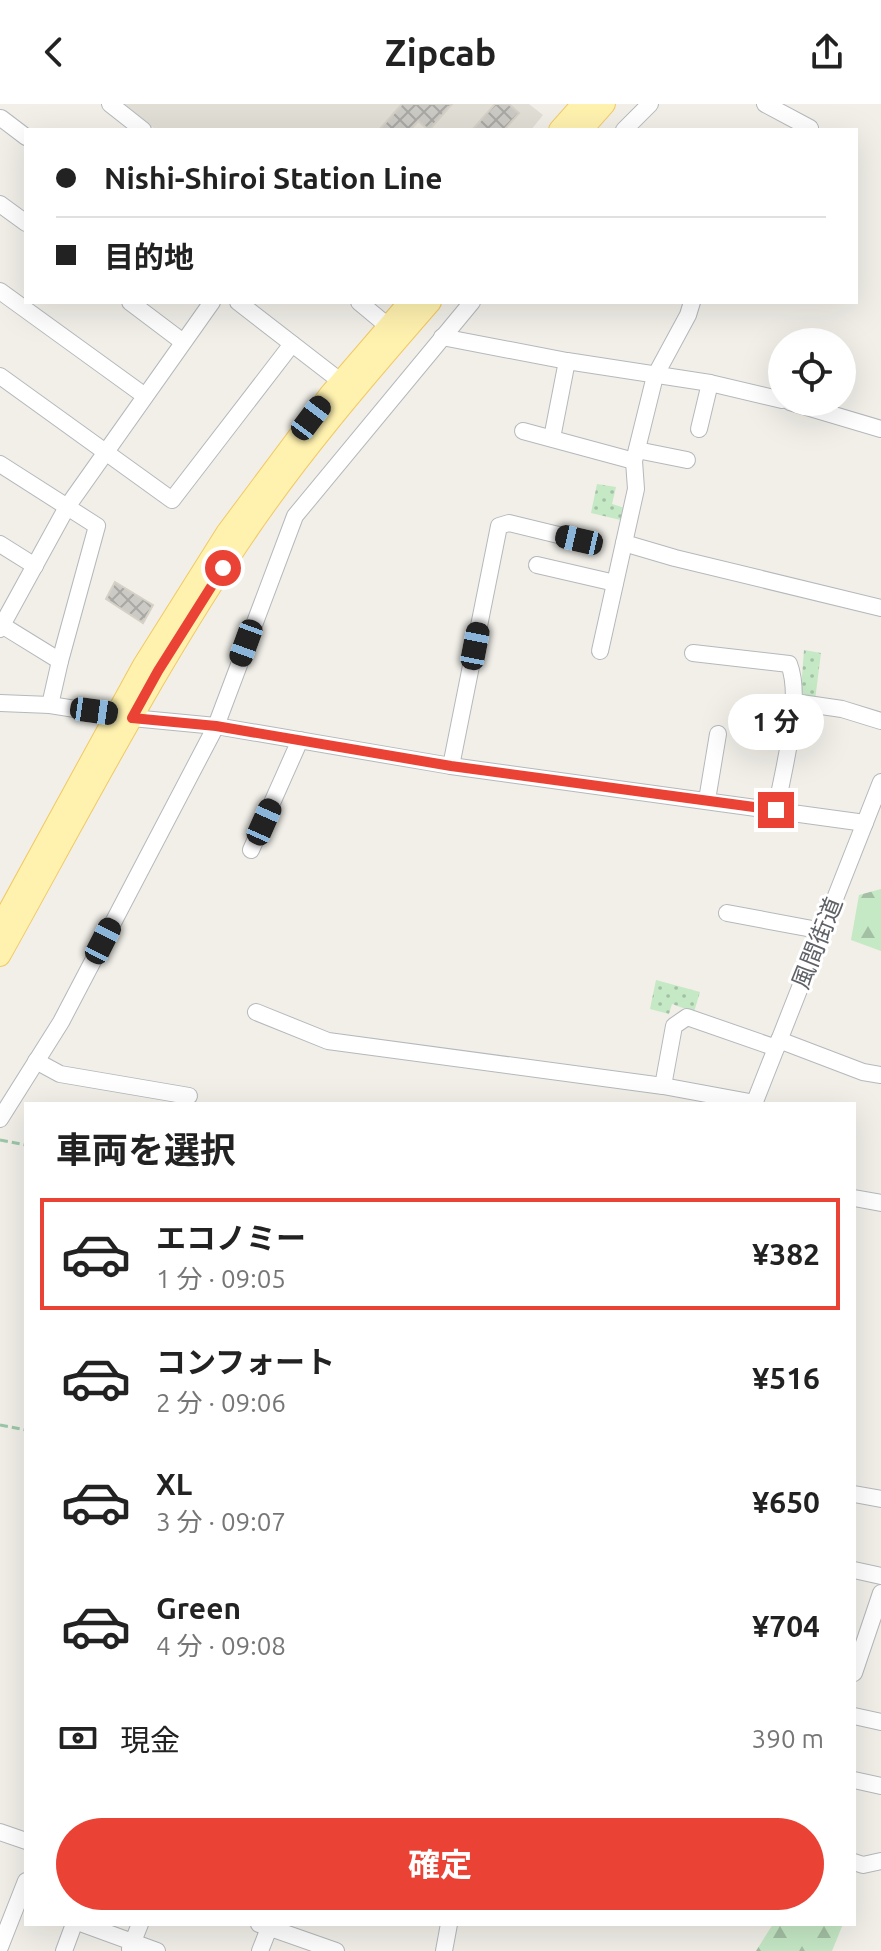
<!DOCTYPE html>
<html lang="ja">
<head>
<meta charset="utf-8">
<style>
	body { margin:0; font-family:Ubuntu,"Noto Sans JP",sans-serif; background:#f2f2f2; color:#222; height:100vh; display:flex; flex-direction:column; font-size:30px; white-space:nowrap }
	* { box-sizing:border-box; margin:0 }
	p { font-size:26px; color:#767676 }
	.icon { flex:none; width:44px; height:44px; fill:none; stroke:currentColor; stroke-width:2; stroke-linecap:round; stroke-linejoin:round }
	.map { position:relative; flex:1; overflow:hidden }
	.side { position:absolute; left:24px; top:998px; width:832px; height:824px; display:flex; flex-direction:column; background:#fff; border-radius:0px; box-shadow:0 8px 32px #0002 }
	.side>* { flex:none }
	.banner { position:absolute; left:24px; top:24px; width:834px; height:176px; border-radius:0px; box-shadow:0 8px 32px #0002; display:grid; align-content:center; height:176px; padding:0 32px; background:#fff }
	.controls { position:absolute; left:768px; top:224px; display:grid; gap:16px }
	.controls a { display:grid; place-items:center; width:88px; height:88px; border-radius:50%; background:#fff; box-shadow:0 8px 32px #0002; font-size:40px }
	.end { position:absolute; width:36px; height:36px; margin:-18px; border:10px solid #ea4335; background:#fff; box-shadow:0 0 0 4px #fff }
	.from { border-radius:50% }
	.bubble { position:absolute; height:56px; border-radius:28px; background:#fff; box-shadow:0 8px 32px #0002; font-size:26px; font-weight:700; line-height:56px; text-align:center }
	.car { position:absolute; width:24px; height:48px; margin:-24px -12px; border-radius:10px; box-shadow:0 0 6px 2px #0007; background:linear-gradient(#222 24%,#8ab4d8 0 40%,#222 0 76%,#8ab4d8 0 86%,#222 0) }
	.banner b { display:flex; align-items:center; gap:28px; height:76px; font-size:30px }
	.banner b+b { border-top:2px solid #e0e0e0 }
	.banner i { width:20px; height:20px; background:#222 }
	ul { padding:0; list-style:none }
	li { display:flex; align-items:center; gap:24px; height:112px; margin:0 16px 12px; padding:0 16px; border:4px solid transparent; border-radius:0px }
	li div { flex:1 }
	li b { display:block; font-size:30px }
	li em { font-style:normal; font-weight:700 }
	li.selected { border-color:#ea4335 }
	li>.icon { width:72px; height:72px; stroke-width:1.5 }
	h2 { padding:0 32px; font-size:36px; line-height:96px }
	.pay { display:flex; align-items:center; gap:20px; height:88px; padding:0 32px; font-size:30px }
	.pay p { margin-inline-start:auto }
	.button { display:flex; gap:16px; margin-top:auto; padding:16px 32px }
	.button a { flex:1; height:92px; border-radius:48px; background:#ea4335; color:#fff; font-size:32px; font-weight:700; line-height:92px; text-align:center }
	header { display:flex; justify-content:space-between; align-items:center; height:104px; padding:0 32px; background:#fff; font-size:36px; font-weight:700 }
	.map>svg:first-child { display:block }
	.education { fill:#e1ded6 }
	.grass { fill:url(#grass-dots) }
	.forest { fill:url(#forest-firs) }
	.building { fill:url(#building-cross-hatch); stroke:#d6d1c6; stroke-width:2 }
	.lines { fill:none; stroke-linecap:round; stroke-linejoin:round }
	.minor-casing { stroke:#b5b8bc; stroke-width:18 }
	.major-casing { stroke:#f2c960; stroke-width:22 }
	.path { stroke:#9cc7a9; stroke-width:3; stroke-dasharray:8 4; stroke-linecap:butt }
	.minor { stroke:#fff; stroke-width:16 }
	.major { stroke:#fff2af; stroke-width:20 }
	.route { stroke:#ea4335; stroke-width:10 }
	.labels { text-anchor:middle; dominant-baseline:central; stroke-width:6; stroke-linejoin:round; paint-order:stroke }
	.street-label { font-size:24px; fill:#5f6368; stroke:#fff }
</style>
</head>
<body>
<header><svg class="icon" aria-label="back" viewBox="0 0 24 24"><path d="M15 5l-7 7 7 7"/></svg>Zipcab<svg class="icon" aria-label="share" viewBox="0 0 24 24"><path d="M12 15V3M7 8l5-5 5 5M5 13v7h14v-7"/></svg></header>
<div class="map">
<svg width="881" height="1847" viewBox="0 0 881 1847">
	<defs>
		<pattern id="grass-dots" width="8" height="8" patternUnits="userSpaceOnUse" patternTransform="scale(2)"><rect width="8" height="8" fill="#c5e8c5"/><path d="M2 2h.1M6 6h.1" fill="none" stroke="#a3c0a4" stroke-width="1.8" stroke-linecap="round"/></pattern>
		<pattern id="forest-firs" width="22" height="20" patternUnits="userSpaceOnUse" patternTransform="scale(2)"><rect width="22" height="20" fill="#c5e8c5"/><path d="M5 1l3.5 6h-7zM16 11l3.5 6h-7z" fill="#a3c0a4"/></pattern>
		<pattern id="building-cross-hatch" width="8" height="8" patternUnits="userSpaceOnUse" patternTransform="scale(2)"><rect width="8" height="8" fill="#cccac5"/><path d="M0 0l8 8M0 8l8-8" fill="none" stroke="#a9a8a4"/></pattern>
	</defs>
	<rect width="100%" height="100%" fill="#f1efe8"/>
	<polygon class="education" points="122,0 529,0 543,11 531,26 156,26"/>
	<g class="grass">
		<polygon points="597,380 616,383 612,400 628,405 625,417 591,409"/>
		<polygon points="804,546 821,549 815,596 806,595 801,586"/>
		<polygon points="656,876 700,888 694,908 672,900 669,910 650,905"/>
	</g>
	<g class="forest">
		<polygon points="881,785 881,847 851,836 859,791"/>
		<polygon points="773,1820 843,1820 832,1847 756,1847"/>
	</g>
	<g class="building">
		<polygon points="402,0 452,0 429,26 418,17 410,26 379,26"/>
		<polygon points="495,0 509,0 519,9 504,26 472,26"/>
		<polygon points="115,478 153,501 143,519 106,495"/>
	</g>
	<g class="lines">
		<defs>
			<g id="minor">
				<polyline points="110,0 143,26"/>
				<polyline points="765,0 810,24"/>
				<polyline points="0,15 1,14 26,33"/>
				<polyline points="624,26 650,0"/>
				<polyline points="0,100 26,119"/>
				<polyline points="0,187 145,292"/>
				<polyline points="130,198 183,238"/>
				<polyline points="238,198 348,283"/>
				<polyline points="359,198 395,228"/>
				<polyline points="692,198 688,211 655,272 634,357 636,385 624,439 675,454 881,504"/>
				<polyline points="442,233 567,257 710,279 782,296"/>
				<polyline points="0,272 172,396 292,240"/>
				<polyline points="790,298 881,325"/>
				<polyline points="699,325 710,279"/>
				<polyline points="523,327 634,357"/>
				<polyline points="552,334 567,257"/>
				<polyline points="637,346 687,356"/>
				<polyline points="0,360 97,422 60,557 50,601"/>
				<polyline points="0,440 35,462"/>
				<polyline points="537,461 615,479"/>
				<polyline points="0,520 60,557"/>
				<polyline points="0,525 67,403 212,198"/>
				<polyline points="600,547 624,439"/>
				<path d="M693 549 789 560C803 596 783 666 776 706"/>
				<polyline points="794,598 842,605 881,617"/>
				<polyline points="0,599 50,601 132,614 216,622 451,662 865,719"/>
				<polyline points="451,662 499,422 509,419 579,436"/>
				<polyline points="707,696 718,630"/>
				<polyline points="251,746 300,636"/>
				<polyline points="727,809 823,827"/>
				<polyline points="256,908 328,937 663,982 755,999"/>
				<polyline points="779,936 863,968 881,971"/>
				<polyline points="36,957 60,970 189,992"/>
				<polyline points="663,982 674,922 687,913 776,944"/>
				<polyline points="754,1000 881,678"/>
				<polyline points="0,1015 61,918 216,622 295,412 472,198"/>
				<polyline points="854,1094 881,1099"/>
				<polyline points="854,1390 881,1395"/>
				<polyline points="854,1466 881,1472"/>
				<polyline points="854,1569 881,1489"/>
				<polyline points="854,1612 881,1618"/>
				<polyline points="854,1676 881,1682"/>
				<polyline points="0,1728 26,1737"/>
				<polyline points="854,1758 863,1761 881,1757"/>
				<polyline points="83,1820 157,1847"/>
				<polyline points="259,1820 336,1847"/>
				<polyline points="0,1843 26,1777"/>
				<polyline points="130,1845 140,1820"/>
				<polyline points="64,1847 74,1820"/>
				<polyline points="260,1847 269,1824"/>
				<polyline points="444,1847 449,1820"/>
			</g>
			<g id="major">
				<polyline points="559,26 582,0"/>
				<polyline points="582,26 605,0"/>
				<polyline points="0,822 143,561 226,429 329,291 409,198"/>
				<path d="M0 852C77 714 150 573 238 441 295 355 363 276 431 198"/>
			</g>
		</defs>
		<use href="#minor" class="minor-casing"/>
		<use href="#major" class="major-casing"/>
		<g class="path">
			<polyline points="0,1036 26,1041"/>
			<polyline points="0,1321 26,1326"/>
		</g>
		<use href="#minor" class="minor"/>
		<use href="#major" class="major"/>
	</g>
	<g class="lines">
		<polyline class="route" points="223,464 158,567 132,614 216,622 451,662 776,706"/>
	</g>
	<g class="labels">
		<g class="street-label">
			<text transform="translate(817 839) rotate(-68)">風間街道</text>
		</g>
	</g>
</svg>
<div class="controls">
<a><svg class="icon" aria-label="locate" viewBox="0 0 24 24"><circle cx="12" cy="12" r="6"/><path d="M12 2v4M12 18v4M2 12h4M18 12h4"/></svg></a>
</div>
<i class="end from" style="left:223px;top:464px"></i>
<i class="end" style="left:776px;top:706px"></i>
<div class="bubble" style="left:728px;top:590px;width:96px">1 分</div>
<i class="car" style="left:311px;top:314px;rotate:37deg"></i>
<i class="car" style="left:579px;top:436px;rotate:283deg"></i>
<i class="car" style="left:246px;top:539px;rotate:200deg"></i>
<i class="car" style="left:475px;top:542px;rotate:11deg"></i>
<i class="car" style="left:94px;top:607px;rotate:98deg"></i>
<i class="car" style="left:264px;top:718px;rotate:24deg"></i>
<i class="car" style="left:103px;top:837px;rotate:27deg"></i>
<div class="banner">
<b><i class="from"></i>Nishi-Shiroi Station Line</b>
<b><i></i>目的地</b>
</div>
<section class="side">
<h2>車両を選択</h2>
<ul>
<li class="selected"><svg class="icon" aria-label="car" viewBox="0 0 24 24"><path d="M5 17H2v-5l4-1 3-4h7l3 4 3 1v5h-3M9 17h6M6 11h13"/><circle cx="7" cy="17" r="2"/><circle cx="17" cy="17" r="2"/></svg><div><b>エコノミー</b><p>1 分 · 09:05</p></div><em>¥382</em></li>
<li><svg class="icon" aria-label="car" viewBox="0 0 24 24"><path d="M5 17H2v-5l4-1 3-4h7l3 4 3 1v5h-3M9 17h6M6 11h13"/><circle cx="7" cy="17" r="2"/><circle cx="17" cy="17" r="2"/></svg><div><b>コンフォート</b><p>2 分 · 09:06</p></div><em>¥516</em></li>
<li><svg class="icon" aria-label="car" viewBox="0 0 24 24"><path d="M5 17H2v-5l4-1 3-4h7l3 4 3 1v5h-3M9 17h6M6 11h13"/><circle cx="7" cy="17" r="2"/><circle cx="17" cy="17" r="2"/></svg><div><b>XL</b><p>3 分 · 09:07</p></div><em>¥650</em></li>
<li><svg class="icon" aria-label="car" viewBox="0 0 24 24"><path d="M5 17H2v-5l4-1 3-4h7l3 4 3 1v5h-3M9 17h6M6 11h13"/><circle cx="7" cy="17" r="2"/><circle cx="17" cy="17" r="2"/></svg><div><b>Green</b><p>4 分 · 09:08</p></div><em>¥704</em></li>
</ul>
<div class="pay"><svg class="icon" aria-label="cash" viewBox="0 0 24 24"><path d="M3 7h18v10H3z"/><circle cx="12" cy="12" r="2"/></svg>現金<p>390 m</p></div>
<div class="button"><a>確定</a></div>
</section>
</div>
</body>
</html>
